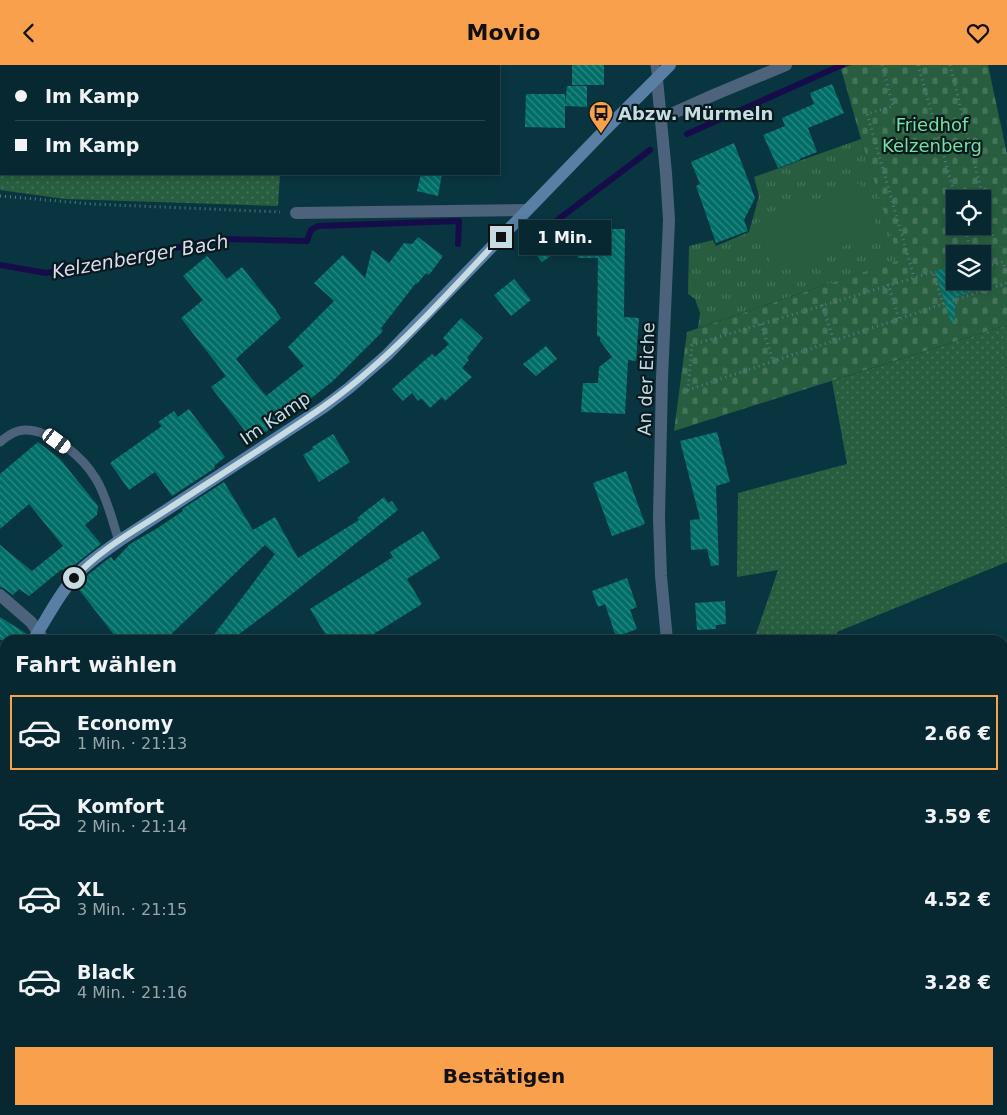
<!DOCTYPE html>
<html lang="de">
<head>
<meta charset="utf-8">
<style>
	body { margin:0; font-family:"DejaVu Sans",sans-serif; background:#103038; color:#f1f3f6; height:100vh; display:flex; flex-direction:column; font-size:19px; white-space:nowrap }
	* { box-sizing:border-box; margin:0 }
	p { font-size:16px; color:#98a6ab }
	.icon { flex:none; width:28px; height:28px; fill:none; stroke:currentColor; stroke-width:2; stroke-linecap:round; stroke-linejoin:round }
	.map { position:relative; flex:1; overflow:hidden }
	.panel { position:absolute; left:0px; top:570px; width:1008px; height:480px; display:flex; flex-direction:column; background:#072830; border-radius:15px 15px 0 0; box-shadow:0 2px 8px #0003,0 0 0 1px #28444c }
	.panel>* { flex:none }
	.top-card { position:absolute; left:0px; top:0px; width:500px; height:110px; box-shadow:0 2px 8px #0003,0 0 0 1px #28444c; display:grid; align-content:center; height:110px; padding:0 15px; background:#072830 }
	.tools { position:absolute; left:946px; top:125px; display:grid; gap:10px }
	.tools a { display:grid; place-items:center; width:45px; height:45px; border-radius:0px; background:#072830; box-shadow:0 2px 8px #0003,0 0 0 1px #28444c; font-size:25px }
	.end { position:absolute; width:22px; height:22px; margin:-11px; border:6px solid #c6dbe2; background:#111; box-shadow:0 0 0 2px #111 }
	.from { border-radius:50% }
	.bubble { position:absolute; height:35px; border-radius:0px; background:#072830; box-shadow:0 2px 8px #0003,0 0 0 1px #28444c; font-size:16px; font-weight:700; line-height:35px; text-align:center }
	.car { position:absolute; width:15px; height:30px; margin:-15px -8px; border-radius:6px; box-shadow:0 0 4px 1px #0007; background:linear-gradient(#fff 24%,#345 0 40%,#fff 0 76%,#345 0 86%,#fff 0) }
	.top-card b { display:flex; align-items:center; gap:18px; height:48px; font-size:19px }
	.top-card b+b { border-top:1px solid #28444c }
	.top-card i { width:12px; height:12px; background:#f1f3f6 }
	ul { padding:0; list-style:none }
	li { display:flex; align-items:center; gap:15px; height:75px; margin:0 10px 8px; padding:0 5px; border:2px solid transparent; border-radius:0px }
	li div { flex:1 }
	li b { display:block; font-size:19px }
	li em { font-style:normal; font-weight:700 }
	li.active { border-color:#f8a04b }
	li>.icon { width:45px; height:45px; stroke-width:1.5 }
	h2 { padding:0 15px; font-size:22px; line-height:60px }
	.action { display:flex; gap:10px; margin-top:auto; padding:10px 15px }
	.action a { flex:1; height:58px; border-radius:0px; background:#f8a04b; color:#111; font-size:20px; font-weight:700; line-height:58px; text-align:center }
	header { display:flex; justify-content:space-between; align-items:center; height:65px; padding:0 15px; background:#f8a04b; color:#111; font-size:22px; font-weight:700 }
	.map>svg:first-child { display:block }
	.grass { fill:url(#grass-dots) }
	.cemetery { fill:url(#cemetery-stones); fill-rule:evenodd }
	.park { fill:url(#park-tufts) }
	.pitch { fill:#285e3f }
	.lines { fill:none; stroke-linecap:round; stroke-linejoin:round }
	.stream { stroke:#170c4a; stroke-width:6 }
	.building { fill:url(#building-back-hatch) }
	.path { stroke:#567982; stroke-width:3; stroke-dasharray:1 4; stroke-linecap:butt }
	.lane { stroke:#4c637b; stroke-width:9 }
	.street { stroke:#4c637b; stroke-width:12 }
	.secondary { stroke:#5a7fa5; stroke-width:12 }
	.route { stroke:#c6dbe2; stroke-width:6 }
	.labels { text-anchor:middle; dominant-baseline:central; stroke-width:4.5; stroke-linejoin:round; paint-order:stroke }
	.poi-label { font-size:18px; font-weight:bold; fill:#c6dbe2; stroke:#091a1f; text-anchor:start }
	.park-label { font-size:18px; fill:#75e2a2; stroke:#091a1f }
	.street-label { font-size:18px; fill:#c6dbe2; stroke:#091a1f }
	.water-label { font-size:19px; font-style:italic; fill:#dbddf1; stroke:#091a1f }
</style>
</head>
<body>
<header><svg class="icon" aria-label="back" viewBox="0 0 24 24"><path d="M15 5l-7 7 7 7"/></svg>Movio<svg class="icon" aria-label="heart" viewBox="0 0 24 24"><path d="M12 20l-8-8c-3-5 5-10 8-4 3-6 11-1 8 4z"/></svg></header>
<div class="map">
<svg width="1007" height="1050" viewBox="0 0 1007 1050">
	<defs>
		<pattern id="grass-dots" width="8" height="8" patternUnits="userSpaceOnUse" patternTransform="scale(1.25)"><rect width="8" height="8" fill="#285e3f"/><path d="M2 2h.1M6 6h.1" fill="none" stroke="#46745a" stroke-width="1.8" stroke-linecap="round"/></pattern>
		<pattern id="cemetery-stones" width="16" height="16" patternUnits="userSpaceOnUse" patternTransform="scale(1.25)"><rect width="16" height="16" fill="#285e3f"/><path d="M2 7V4a2 2 0 0 1 4 0v3zM10 15v-3a2 2 0 0 1 4 0v3z" fill="#46745a"/></pattern>
		<pattern id="park-tufts" width="24" height="20" patternUnits="userSpaceOnUse" patternTransform="scale(1.25)"><rect width="24" height="20" fill="#285e3f"/><path d="M3 7l-1-3M5 7V3M7 7l1-3M15 17l-1-3M17 17v-4M19 17l1-3" fill="none" stroke="#46745a"/></pattern>
		<pattern id="building-back-hatch" width="6" height="6" patternUnits="userSpaceOnUse" patternTransform="scale(1.25)"><rect width="6" height="6" fill="#006e67"/><path d="M-1 5l2 2M0 0l6 6M5-1l2 2" fill="none" stroke="#308984"/></pattern>
	</defs>
	<rect width="100%" height="100%" fill="#093540"/>
	<g class="grass">
		<polygon points="0,0 481,0 481,1 1,1 1,109 280,109 278,141 65,134 0,125"/>
		<polygon points="1007,260 1007,497 837,567 837,575 754,575 778,505 737,512 738,428 847,399 832,316"/>
	</g>
	<path class="cemetery" d="M851 0H988L1007 89V260L674 366 687 267 898 195 861 74 841 4ZM955 134H982V161H955ZM955 189H982V216H955Z"/>
	<polygon class="park" points="861,74 899,195 698,263 700,248 695,234 688,229 689,181 713,175 716,181 749,167 759,131 754,112"/>
	<polygon class="pitch" points="860,118 879,167 775,208 756,158"/>
	<g class="lines">
		<g class="stream">
			<polyline points="687,69 842,0"/>
			<polyline points="523,181 650,85"/>
			<polyline points="0,200 46,208 221,174 307,176 311,165 318,161 459,156 458,179"/>
		</g>
	</g>
	<g class="building">
		<rect x="572" y="0" width="32" height="20"/>
		<polygon points="832,19 844,48 808,63 817,87 799,94 800,95 778,103 763,70 785,61 782,53 814,39 810,28"/>
		<polygon points="567,21 587,21 587,42 565,41"/>
		<polygon points="526,29 565,29 565,63 525,62"/>
		<polygon points="734,78 755,133 744,155 748,166 716,178 696,121 700,119 691,97"/>
		<polygon points="421,109 442,109 438,131 417,126"/>
		<polygon points="608,164 625,164 624,252 639,253 636,296 628,295 625,349 581,347 583,318 598,318 599,302 612,292 600,276 600,272 597,271 598,193 578,193 578,172 608,170"/>
		<polygon points="542,170 555,188 542,197 529,180"/>
		<polygon points="418,172 443,191 429,210 426,208 417,219 416,218 381,263 383,266 334,315 284,355 252,375 211,322 226,311 181,253 203,235 183,211 207,191 227,214 242,202 276,245 276,246 281,253 236,294 266,331 304,301 288,282 334,236 314,218 343,190 365,213 372,185 389,198 404,178 412,179"/>
		<polygon points="955,200 955,216 991,216 991,220 955,232 955,256 951,257 935,206"/>
		<polygon points="514,214 531,235 511,251 494,230"/>
		<polygon points="461,253 483,273 467,293 469,295 462,303 472,312 445,336 442,332 430,343 421,333 418,336 412,328 403,336 392,324 432,289 435,292 449,279 443,273"/>
		<polygon points="546,281 557,294 536,311 523,299"/>
		<polygon points="189,344 225,392 214,401 215,403 172,431 155,407 129,425 110,398 162,361 158,357 174,346 178,352"/>
		<polygon points="717,367 730,417 716,421 719,500 711,501 707,484 691,485 690,455 700,454 680,376"/>
		<polygon points="333,369 350,397 319,417 303,390 313,384 312,382"/>
		<polygon points="38,377 60,394 98,441 97,450 85,460 101,479 78,497 66,509 62,504 29,531 19,524 13,530 5,524 0,522 0,480 32,506 63,481 29,439 0,464 0,409"/>
		<polygon points="626,406 645,459 612,471 593,418"/>
		<polygon points="224,417 253,465 275,452 298,493 359,455 357,453 384,432 388,438 392,436 398,445 278,540 231,575 210,575 275,489 265,480 165,575 118,575 77,522 89,509 108,494 111,492 114,496 130,479 156,464 183,446 182,444"/>
		<polygon points="423,466 440,493 407,514 422,539 364,575 329,575 310,544 393,492 390,487"/>
		<polygon points="627,513 637,542 630,545 637,564 616,572 605,539 598,542 592,526"/>
		<polygon points="725,536 726,559 716,560 716,564 697,565 695,538"/>
		<polygon points="0,552 27,569 25,575 0,575"/>
	</g>
	<g class="lines">
		<g class="path">
			<polyline points="882,0 893,41 867,49 914,212"/>
			<polyline points="918,0 956,134"/>
			<polyline points="950,0 993,173"/>
			<polyline points="0,131 92,139 280,147"/>
			<polyline points="964,161 972,189"/>
			<polyline points="982,202 1003,197 1007,210"/>
			<polyline points="980,216 982,226 1007,218"/>
			<polyline points="888,219 899,254"/>
			<polyline points="943,239 933,207 692,280 688,325 943,239 982,226"/>
			<polyline points="822,240 834,276"/>
			<polyline points="761,259 773,296"/>
		</g>
		<g class="lane">
			<polyline points="655,0 657,14"/>
			<path d="M0 377C7 371 15 365 24 365 50 364 83 392 96 414 107 432 112 455 119 476"/>
		</g>
		<g class="street">
			<polyline points="657,14 666,108 669,155 662,314 659,453 661,511 667,575"/>
			<polyline points="660,54 716,29 786,0"/>
			<polyline points="296,148 527,145"/>
			<polyline points="0,530 31,557 44,575"/>
			<polyline points="1002,886 1007,886"/>
			<polyline points="688,1045 693,1050"/>
			<polyline points="664,1050 664,1045"/>
		</g>
		<g class="secondary">
			<path d="M33 575C48 552 60 527 79 507 91 495 105 486 119 476L324 342 349 323 387 290 601 69 670 0"/>
			<polyline points="0,628 5,620"/>
		</g>
	</g>
	<g class="lines">
		<path class="route" d="M74 513C100 484 136 465 168 444 220 410 273 377 323 342 390 295 445 231 501 172"/>
	</g>
	<defs>
		<symbol id="bus-pin" viewBox="-11 -11 22 30"><path d="M0 17L-7.5 6A9.5 9.5 0 1 1 7.5 6Z" fill="#f8a04b" stroke="#091a1f"/><path d="M-5-6H5V4H4V6H2V4H-2V6H-4V4H-5ZM-3.5-4V0h7V-4ZM-3.5 1.2v1.5H-2V1.2ZM2 1.2v1.5H3.5V1.2Z" fill="#111"/></symbol>
	</defs>
	<g fill-rule="evenodd">
		<use href="#bus-pin" x="587" y="34" width="28" height="38"/>
	</g>
	<g class="labels">
		<g class="poi-label">
			<text x="618" y="48">Abzw. Mürmeln</text>
		</g>
		<g class="park-label">
			<text x="932" y="59">Friedhof<tspan x="932" dy="21">Kelzenberg</tspan></text>
		</g>
		<g class="street-label">
			<text transform="translate(646 314) rotate(-88)">An der Eiche</text>
			<text transform="translate(275 353) rotate(-34)">Im Kamp</text>
		</g>
		<g class="water-label">
			<text transform="translate(140 191) rotate(-10)">Kelzenberger Bach</text>
		</g>
	</g>
</svg>
<div class="tools">
<a><svg class="icon" aria-label="locate" viewBox="0 0 24 24"><circle cx="12" cy="12" r="6"/><path d="M12 2v4M12 18v4M2 12h4M18 12h4"/></svg></a>
<a><svg class="icon" aria-label="layers" viewBox="0 0 24 24"><path d="M12 4l9 5-9 5-9-5zM3 14l9 5 9-5"/></svg></a>
</div>
<i class="end from" style="left:74px;top:513px"></i>
<i class="end" style="left:501px;top:172px"></i>
<div class="bubble" style="left:519px;top:155px;width:92px">1 Min.</div>
<i class="car" style="left:57px;top:376px;rotate:126deg"></i>
<div class="top-card">
<b><i class="from"></i>Im Kamp</b>
<b><i></i>Im Kamp</b>
</div>
<section class="panel">
<h2>Fahrt wählen</h2>
<ul>
<li class="active"><svg class="icon" aria-label="car" viewBox="0 0 24 24"><path d="M5 17H2v-5l4-1 3-4h7l3 4 3 1v5h-3M9 17h6M6 11h13"/><circle cx="7" cy="17" r="2"/><circle cx="17" cy="17" r="2"/></svg><div><b>Economy</b><p>1 Min. · 21:13</p></div><em>2.66 €</em></li>
<li><svg class="icon" aria-label="car" viewBox="0 0 24 24"><path d="M5 17H2v-5l4-1 3-4h7l3 4 3 1v5h-3M9 17h6M6 11h13"/><circle cx="7" cy="17" r="2"/><circle cx="17" cy="17" r="2"/></svg><div><b>Komfort</b><p>2 Min. · 21:14</p></div><em>3.59 €</em></li>
<li><svg class="icon" aria-label="car" viewBox="0 0 24 24"><path d="M5 17H2v-5l4-1 3-4h7l3 4 3 1v5h-3M9 17h6M6 11h13"/><circle cx="7" cy="17" r="2"/><circle cx="17" cy="17" r="2"/></svg><div><b>XL</b><p>3 Min. · 21:15</p></div><em>4.52 €</em></li>
<li><svg class="icon" aria-label="car" viewBox="0 0 24 24"><path d="M5 17H2v-5l4-1 3-4h7l3 4 3 1v5h-3M9 17h6M6 11h13"/><circle cx="7" cy="17" r="2"/><circle cx="17" cy="17" r="2"/></svg><div><b>Black</b><p>4 Min. · 21:16</p></div><em>3.28 €</em></li>
</ul>
<div class="action"><a>Bestätigen</a></div>
</section>
</div>
</body>
</html>
